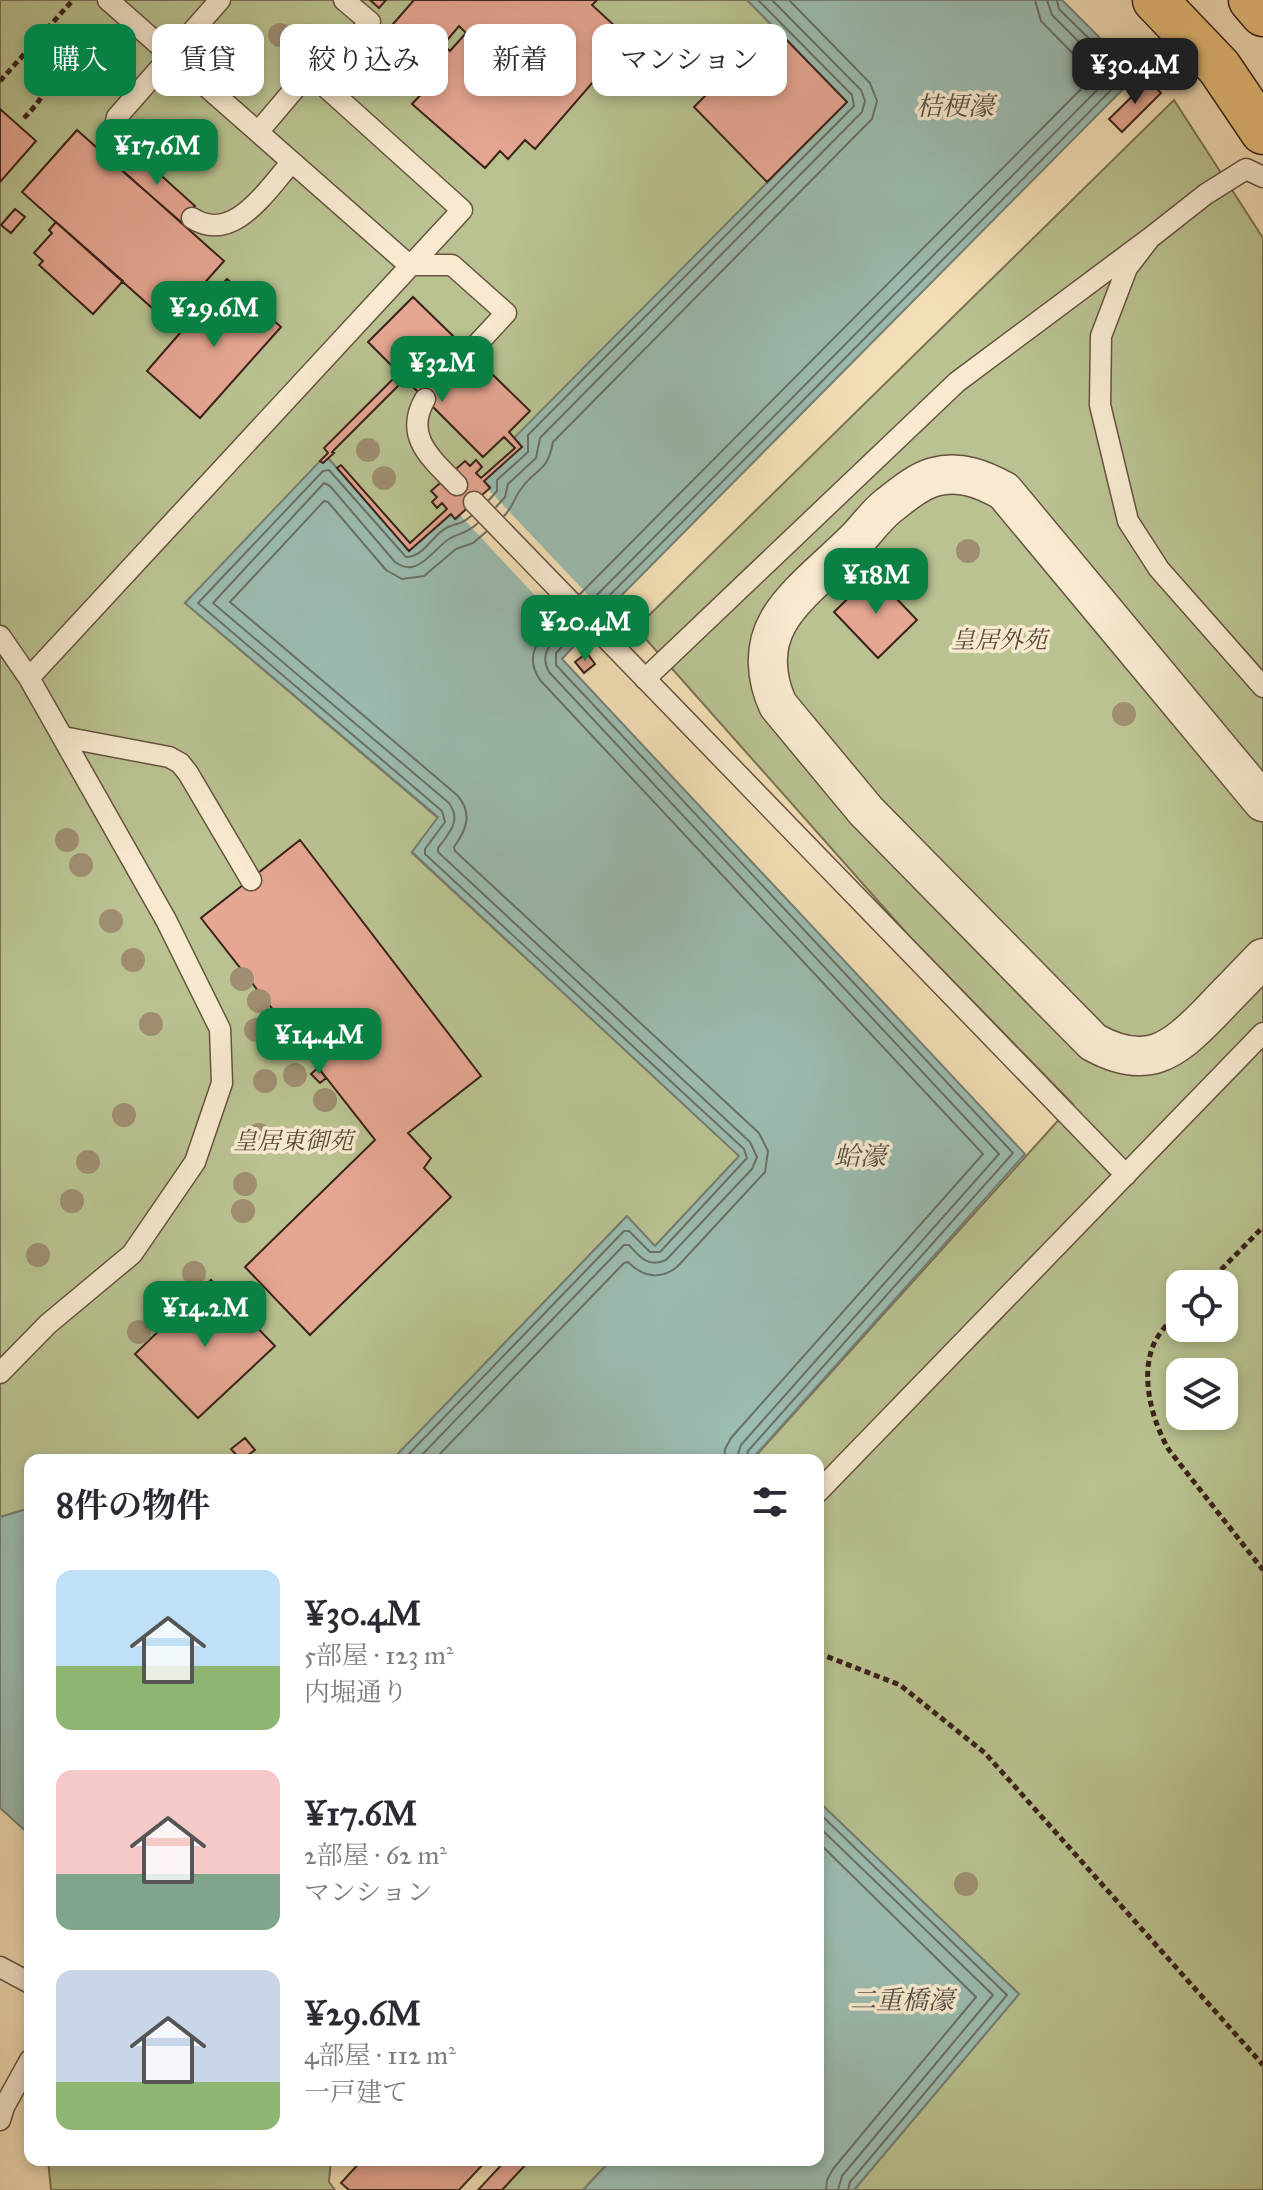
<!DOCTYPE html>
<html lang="ja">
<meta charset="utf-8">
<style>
:root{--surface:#fff;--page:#f2f2f3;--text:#2b2b33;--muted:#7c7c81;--accent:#0b8043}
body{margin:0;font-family:"IM FELL Great Primer","Noto Serif JP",serif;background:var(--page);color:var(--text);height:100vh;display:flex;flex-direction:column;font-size:30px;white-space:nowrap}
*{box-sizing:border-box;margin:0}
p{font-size:26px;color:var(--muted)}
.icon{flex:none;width:44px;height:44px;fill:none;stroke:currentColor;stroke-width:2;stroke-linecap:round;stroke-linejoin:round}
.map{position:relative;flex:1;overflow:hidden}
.drawer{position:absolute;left:24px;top:1454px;width:800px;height:712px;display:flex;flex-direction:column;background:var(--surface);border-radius:16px;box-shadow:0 4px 12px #0003}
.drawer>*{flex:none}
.hud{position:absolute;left:24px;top:24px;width:800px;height:72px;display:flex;gap:16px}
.fabs{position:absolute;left:1166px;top:1270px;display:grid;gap:16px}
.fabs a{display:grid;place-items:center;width:72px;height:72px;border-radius:16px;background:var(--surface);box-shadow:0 4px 12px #0003;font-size:40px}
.price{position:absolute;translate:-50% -68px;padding:0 18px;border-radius:16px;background:var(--accent);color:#fff;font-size:26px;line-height:52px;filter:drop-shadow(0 2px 4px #0008)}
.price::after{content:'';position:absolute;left:50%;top:48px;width:24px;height:18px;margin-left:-12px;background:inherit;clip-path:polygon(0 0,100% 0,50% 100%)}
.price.active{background:#222;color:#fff}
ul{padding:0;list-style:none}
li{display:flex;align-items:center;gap:24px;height:200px;padding:0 32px}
li span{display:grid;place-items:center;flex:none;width:224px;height:160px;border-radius:16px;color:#555}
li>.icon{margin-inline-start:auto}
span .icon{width:96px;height:96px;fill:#fffc;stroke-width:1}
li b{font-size:34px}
h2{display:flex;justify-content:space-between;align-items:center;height:96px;padding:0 32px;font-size:34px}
.pill{padding:0 28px;border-radius:16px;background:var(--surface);box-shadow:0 4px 12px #0003;font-size:28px;line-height:72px}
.pill.active{background:var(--accent);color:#fff}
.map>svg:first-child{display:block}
.green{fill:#b9c290;stroke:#7a7256;stroke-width:2;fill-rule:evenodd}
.water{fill:#9bbcb0;stroke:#757f74;stroke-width:2}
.pier{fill:#f3dfb6}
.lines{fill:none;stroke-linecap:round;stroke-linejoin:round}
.shore{stroke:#6b7066;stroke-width:2}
.building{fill:#e5a692;stroke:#3b231b;stroke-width:2;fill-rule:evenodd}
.lane-casing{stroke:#695242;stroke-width:23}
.street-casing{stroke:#695242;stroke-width:41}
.primary-casing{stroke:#3b231b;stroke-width:47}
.path{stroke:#3b231b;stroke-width:5;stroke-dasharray:6 4;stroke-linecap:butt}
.lane{stroke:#f7ead0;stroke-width:20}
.street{stroke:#f7ead0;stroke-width:38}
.primary{stroke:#eac07b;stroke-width:44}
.tree{fill:#9f8e71}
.labels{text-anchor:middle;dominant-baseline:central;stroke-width:7;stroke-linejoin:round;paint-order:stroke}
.park-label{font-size:24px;font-style:italic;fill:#5a4b38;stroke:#f7ead0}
.water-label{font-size:26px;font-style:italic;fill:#585148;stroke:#f7ead0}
</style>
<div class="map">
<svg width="1263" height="2190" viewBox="0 0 1263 2190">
<rect width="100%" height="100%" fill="#f3dfb6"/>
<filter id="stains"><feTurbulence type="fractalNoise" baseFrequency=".0025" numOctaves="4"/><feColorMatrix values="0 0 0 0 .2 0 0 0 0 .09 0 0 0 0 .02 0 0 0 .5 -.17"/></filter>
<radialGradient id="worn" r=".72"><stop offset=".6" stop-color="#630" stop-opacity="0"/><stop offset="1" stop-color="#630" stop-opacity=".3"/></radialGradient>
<path class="green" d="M 0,0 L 747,0 L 847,102 L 515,438 L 522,447 L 485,481 L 490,488 L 455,519 L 409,551 L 328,458 L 185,603 L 438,818 L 412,853 L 740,1156 L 655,1246 L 626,1217 L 392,1460 L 30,1460 L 30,1508 L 0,1517 Z
M 1174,100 L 1263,238 L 1263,2190 L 854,2190 L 1019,1994 L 818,1801 L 818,1460 L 752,1460 L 1073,1104 L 910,937 L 636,628 ZM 1180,1284 L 1224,1284 L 1224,1328 L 1180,1328 ZM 1180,1372 L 1224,1372 L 1224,1416 L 1180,1416 Z
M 48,2160 L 331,2160 L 329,2182 L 335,2190 L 51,2190 Z
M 517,2160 L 611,2160 L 583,2190 L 485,2190 Z"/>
<path class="water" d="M 747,0 L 1062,0 L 1137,75 L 604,613 L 562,659 L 1025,1154 L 751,1460 L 392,1460 L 627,1216 L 655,1246 L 739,1156 L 412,852 L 438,817 L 185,603 L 320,461 L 323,463 L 328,458 L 409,550 L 451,514 L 456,519 L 488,489 L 490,487 L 484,481 L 522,447 L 514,438 L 847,102 Z
M 30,1508 L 30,1835 L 0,1808 L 0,1517 Z
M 818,1801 L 1019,1994 L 854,2190 L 583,2190 L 611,2160 L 818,2160 Z"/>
<path class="pier" d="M 488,489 L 607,615 L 581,645 L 460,515 Z"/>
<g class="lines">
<path class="shore" d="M 489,500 L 497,491 L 497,480 L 528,452 L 528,435 L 854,106 L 852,95 L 758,0
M 496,507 L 505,497 L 508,484 L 536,458 L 540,438 L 862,112 L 865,101 L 861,90 L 772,0
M 504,516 C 513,507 514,498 521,489 C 536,467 547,474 553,442 L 872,119 L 877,101 L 870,83 L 789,0
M 580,594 L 1092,78 L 1092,73 L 1041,21 L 1035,0
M 589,603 L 1109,78 L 1109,72 L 1052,15 L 1047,0
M 595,610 L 1123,78 L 1123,72 L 1059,9 L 1057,0
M 564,612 C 546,633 520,651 540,680 L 983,1154 L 731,1438 L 725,1449 L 724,1460
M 573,621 C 559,636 536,650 549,672 L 999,1154 L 741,1445 L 736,1460
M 580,628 L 556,653 L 556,665 L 1013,1153 L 748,1451 L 746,1460
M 403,1460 L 624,1231 L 629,1231 L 650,1252 L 660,1252 L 747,1158 L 744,1149 L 425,854 L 425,849 L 445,822 L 442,811 L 198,603 L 323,471 L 329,470 L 337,479 L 406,557 C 425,557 432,534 448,527 C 458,522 460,526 471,516
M 417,1460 L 624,1245 L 629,1245 C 640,1257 648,1268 666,1260 L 752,1169 L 757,1157 L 750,1142 L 438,852 L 438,848 C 449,833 462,821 449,803 L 213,603 L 324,483 L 330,486 L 395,562 C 418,579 432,550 449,539 C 460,532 465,535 478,523
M 434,1460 L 624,1263 L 628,1262 C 643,1277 660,1280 677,1267 L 765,1172 L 768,1151 L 759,1133 L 455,851 L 454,847 C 467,829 473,813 457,795 L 230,602 L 324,501 L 328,502 L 386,570 L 402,579 L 424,576 L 456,549 L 473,543 L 486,532
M 818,1812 L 1007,1995 L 850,2182 L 848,2190
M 818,1826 L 993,1995 L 842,2176 L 838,2190
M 818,1842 L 976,1997 L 833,2169 L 827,2180 L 826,2190"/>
</g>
<path class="building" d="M 370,0 L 386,0 L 379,8 Z
M 414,0 L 597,0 L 592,5 L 617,28 L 593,55 L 607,66 L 535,149 L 525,140 L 508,159 L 500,151 L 485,168 L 412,104 L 427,88 L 421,84 L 426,77 L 415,67 L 393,92 L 359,63 ZM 459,26 L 466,33 L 450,51 L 443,45 Z
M 774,27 L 847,102 L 767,182 L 694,107 Z
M 1149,80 L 1161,93 L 1122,132 L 1109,119 Z
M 0,109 L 36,141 L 0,182 Z
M 77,130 L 224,261 L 169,323 L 22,192 Z
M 135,152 L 195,206 L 181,222 L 120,169 Z
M 15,209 L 25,217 L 11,233 L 1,225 Z
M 56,222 L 123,281 L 93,314 L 39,265 L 43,261 L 34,253 L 52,233 L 49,230 Z
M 227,279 L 281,327 L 200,418 L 147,371 Z
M 413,297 L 530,411 L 509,432 L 522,447 L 484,481 L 490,488 L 455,519 L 451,514 L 409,551 L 337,468 L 341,465 L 410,543 L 447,509 L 442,503 L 437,508 L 432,502 L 437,497 L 431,491 L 465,461 L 470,466 L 476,460 L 482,467 L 476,473 L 481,478 L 515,448 L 504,437 L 483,457 L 405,379 L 332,452 L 334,453 L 323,463 L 320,461 L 328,453 L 324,448 L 399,373 L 368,342 Z
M 873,574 L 917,620 L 878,658 L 834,612 Z
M 587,653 L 595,664 L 584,673 L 575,662 Z
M 300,840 L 481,1076 L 408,1133 L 431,1158 L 424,1168 L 451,1197 L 310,1335 L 245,1267 L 375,1140 L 201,918 Z
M 318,1068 L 326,1078 L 320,1083 L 311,1074 Z
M 211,1280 L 275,1346 L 198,1418 L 135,1354 Z
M 245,1438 L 255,1450 L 241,1460 L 231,1449 Z
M 362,2160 L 487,2160 L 459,2190 L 349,2190 L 341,2183 Z
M 506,2160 L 530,2160 L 502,2190 L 478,2190 Z"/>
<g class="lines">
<g class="lane-casing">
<path id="lane" d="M 108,0 L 409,265 L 452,265 L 506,313 L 469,353
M 318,80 L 370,22 L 344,0
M 125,156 C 112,145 113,133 117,117 L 220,0
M 1263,177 L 1246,169 L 1206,194 L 1150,238 L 1127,268 L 1101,336 L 1100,405 L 1128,521 L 1159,569 L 1263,687
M 192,218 C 234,245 267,189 292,162
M 425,399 C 403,437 432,459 457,485
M 474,502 L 1126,1175
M 0,636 L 29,678 L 166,920 L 220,1029 L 222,1083 L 195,1162 L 132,1254 L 48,1324 L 0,1373
M 29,678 L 462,210 L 309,72 L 258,132
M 645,679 L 957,382 L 1150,238
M 63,737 L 169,757 L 180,763 L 188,773 L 251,880
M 818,1492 L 1263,1033
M 0,1967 L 30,1983
M 0,2120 L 4,2107 L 30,2060"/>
</g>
<g class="street-casing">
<path id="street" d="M 1263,802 L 1004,491 C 982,479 960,470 934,477 C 917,482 902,495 888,506 C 877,515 868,527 858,538 C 835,562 793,594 778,622 C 763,648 766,679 778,705 L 866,811 L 1093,1042 C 1147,1072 1173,1051 1211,1012 C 1228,994 1246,976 1263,958"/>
</g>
<g class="primary-casing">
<path id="primary" d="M 1155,0 L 1219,67 L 1263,132
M 1251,0 L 1263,14"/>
</g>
<path class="path" d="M 0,81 L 73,0
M 24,118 C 36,106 61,77 48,59 C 44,54 37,49 32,45
M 1207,1284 L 1263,1227
M 1180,1311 C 1170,1321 1158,1333 1153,1346 C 1140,1379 1153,1423 1169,1450 L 1263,1570
M 818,1653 L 900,1685 L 985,1753 L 1263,2065"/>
<use href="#lane" class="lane"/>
<use href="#street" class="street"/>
<use href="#primary" class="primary"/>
</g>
<g class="tree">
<circle cx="280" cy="35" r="12"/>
<circle cx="247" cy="49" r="12"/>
<circle cx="368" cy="450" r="12"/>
<circle cx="384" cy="478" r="12"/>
<circle cx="968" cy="551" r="12"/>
<circle cx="1124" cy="714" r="12"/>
<circle cx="67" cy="840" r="12"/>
<circle cx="81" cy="865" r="12"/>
<circle cx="111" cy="921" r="12"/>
<circle cx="133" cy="960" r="12"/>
<circle cx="242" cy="979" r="12"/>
<circle cx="259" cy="1001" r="12"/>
<circle cx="151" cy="1024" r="12"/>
<circle cx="256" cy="1030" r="12"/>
<circle cx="278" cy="1040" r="12"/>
<circle cx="295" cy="1075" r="12"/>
<circle cx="265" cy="1081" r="12"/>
<circle cx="325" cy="1100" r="12"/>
<circle cx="124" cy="1115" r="12"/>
<circle cx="259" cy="1135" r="12"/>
<circle cx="88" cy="1162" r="12"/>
<circle cx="245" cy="1184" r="12"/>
<circle cx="72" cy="1201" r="12"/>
<circle cx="243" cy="1211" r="12"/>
<circle cx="38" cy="1255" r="12"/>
<circle cx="194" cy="1273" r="12"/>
<circle cx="162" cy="1298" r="12"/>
<circle cx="139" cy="1332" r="12"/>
<circle cx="966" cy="1884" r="12"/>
</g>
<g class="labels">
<g class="park-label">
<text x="999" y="640">皇居外苑</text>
<text x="293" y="1141">皇居東御苑</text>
</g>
<g class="water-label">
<text x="955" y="106">桔梗濠</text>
<text x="860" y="1156">蛤濠</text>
<text x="902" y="2000">二重橋濠</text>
</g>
</g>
<rect width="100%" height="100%" filter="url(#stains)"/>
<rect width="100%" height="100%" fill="url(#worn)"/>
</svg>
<div class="fabs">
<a><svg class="icon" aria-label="locate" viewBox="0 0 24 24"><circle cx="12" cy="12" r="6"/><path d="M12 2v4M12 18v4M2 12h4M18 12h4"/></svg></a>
<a><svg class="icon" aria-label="layers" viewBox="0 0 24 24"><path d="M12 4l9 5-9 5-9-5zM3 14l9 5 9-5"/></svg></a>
</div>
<b class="price active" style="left:1135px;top:106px">¥30.4M</b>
<b class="price" style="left:157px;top:187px">¥17.6M</b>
<b class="price" style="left:214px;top:349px">¥29.6M</b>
<b class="price" style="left:442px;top:404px">¥32M</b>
<b class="price" style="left:876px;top:616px">¥18M</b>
<b class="price" style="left:585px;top:663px">¥20.4M</b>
<b class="price" style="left:319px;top:1076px">¥14.4M</b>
<b class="price" style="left:205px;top:1349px">¥14.2M</b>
<div class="hud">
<a class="pill active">購入</a>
<a class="pill">賃貸</a>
<a class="pill">絞り込み</a>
<a class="pill">新着</a>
<a class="pill">マンション</a>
</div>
<section class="drawer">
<h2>8件の物件<svg class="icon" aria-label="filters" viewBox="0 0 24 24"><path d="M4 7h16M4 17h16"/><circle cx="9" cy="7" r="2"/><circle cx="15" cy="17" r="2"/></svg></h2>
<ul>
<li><span style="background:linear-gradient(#bfe0f5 60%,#8fb573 0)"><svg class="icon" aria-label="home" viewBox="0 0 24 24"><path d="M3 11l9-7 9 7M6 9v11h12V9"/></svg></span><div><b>¥30.4M</b><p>5部屋 · 123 m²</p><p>内堀通り</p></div></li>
<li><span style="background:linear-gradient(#f6c9c9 65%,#7fa58c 0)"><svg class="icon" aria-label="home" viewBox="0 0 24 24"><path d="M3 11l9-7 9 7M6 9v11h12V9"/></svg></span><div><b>¥17.6M</b><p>2部屋 · 62 m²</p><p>マンション</p></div></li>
<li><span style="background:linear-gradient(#c9d6e8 70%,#8fb573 0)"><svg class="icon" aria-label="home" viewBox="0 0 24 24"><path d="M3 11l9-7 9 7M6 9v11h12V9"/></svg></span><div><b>¥29.6M</b><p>4部屋 · 112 m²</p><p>一戸建て</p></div></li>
</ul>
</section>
</div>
